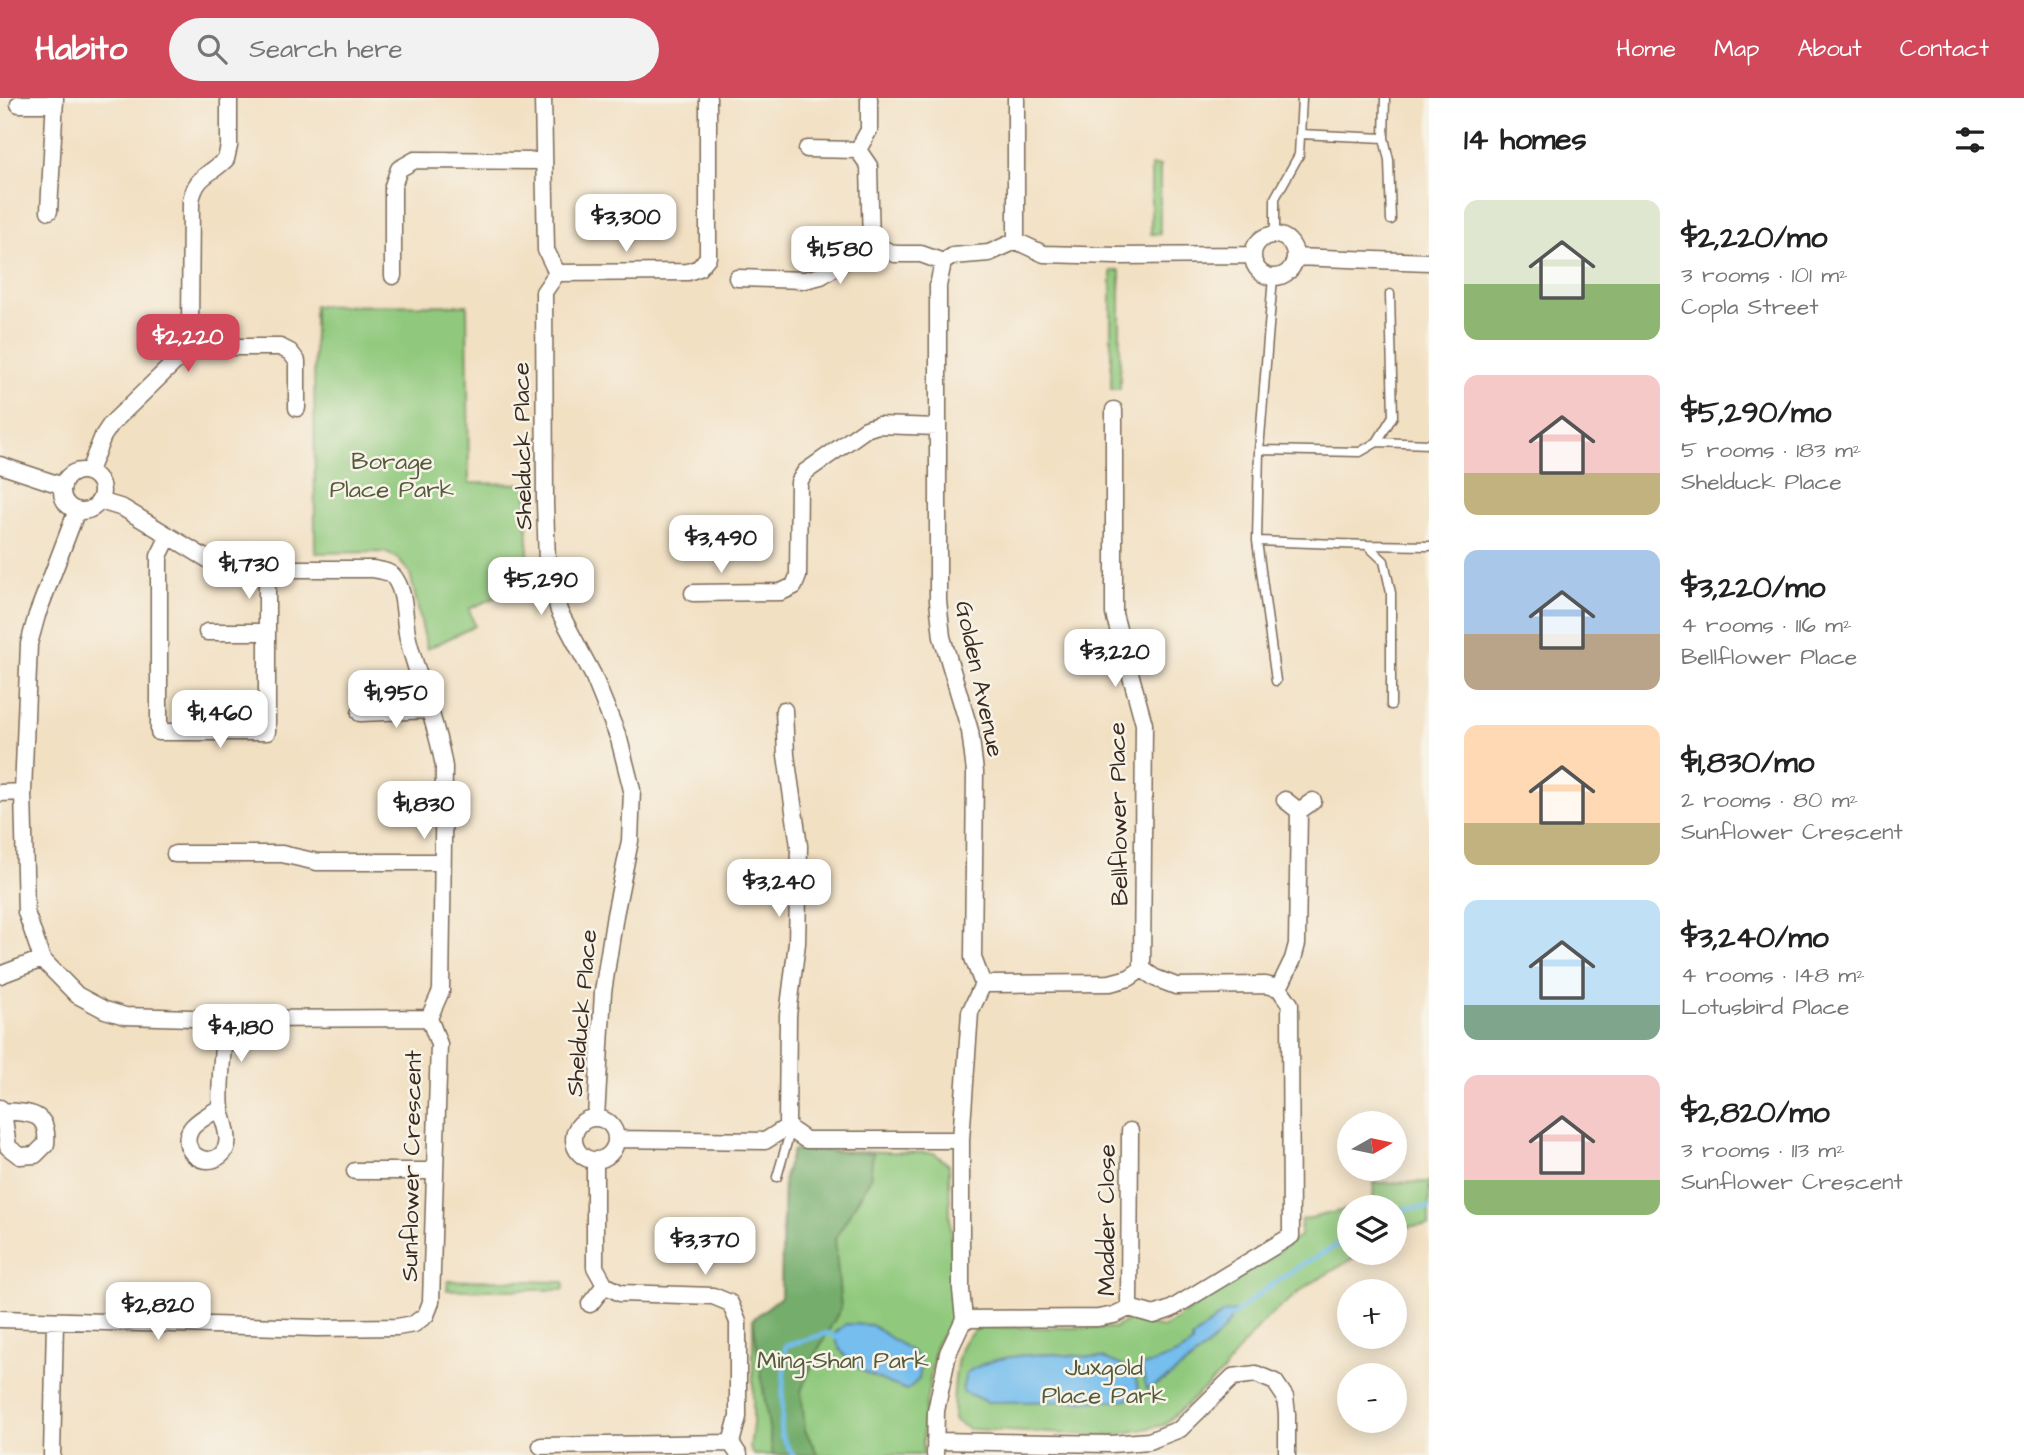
<!DOCTYPE html>
<meta charset="utf-8">
<style>
:root{--surface:#fff;--page:#f2f2f2;--text:#222;--muted:#767676;--accent:#d1495b}
body{margin:0;font-family:"Architects Daughter",sans-serif;background:var(--page);color:var(--text);height:100vh;display:flex;flex-direction:column;font-size:26px;white-space:nowrap}
*{box-sizing:border-box;margin:0}
p{font-size:23px;color:var(--muted)}
.icon{flex:none;width:38px;height:38px;fill:none;stroke:currentColor;stroke-width:2;stroke-linecap:round;stroke-linejoin:round}
.map{position:relative;flex:1;overflow:hidden}
.details{display:flex;flex-direction:column;background:var(--surface);width:595px}
.details>*{flex:none}
.needle{width:46px;rotate:81deg}
.tools{position:absolute;left:1337px;top:1013px;display:grid;gap:14px}
.tools a{display:grid;place-items:center;width:70px;height:70px;border-radius:50%;background:var(--surface);box-shadow:0 4px 18px #0003;font-size:35px}
.price{position:absolute;translate:-50% -60px;padding:0 16px;border-radius:14px;background:#fff;color:#222;font-size:23px;line-height:46px;filter:drop-shadow(0 2px 4px #0008)}
.price::after{content:'';position:absolute;left:50%;top:42px;width:21px;height:16px;margin-left:-10px;background:inherit;clip-path:polygon(0 0,100% 0,50% 100%)}
.price.on{background:var(--accent);color:#fff}
ul{padding:0;list-style:none}
li{display:flex;align-items:center;gap:21px;height:175px;padding:0 35px}
li span{display:grid;place-items:center;flex:none;width:196px;height:140px;border-radius:14px;color:#555}
li>.icon{margin-inline-start:auto}
span .icon{width:84px;height:84px;fill:#fffc;stroke-width:1}
li b{font-size:30px}
h2{display:flex;justify-content:space-between;align-items:center;height:84px;padding:0 35px;font-size:30px}
header{display:flex;align-items:center;gap:42px;box-sizing:border-box;height:98px;padding:0 35px;background:var(--accent);color:#fff}
header strong{font-size:33px}
nav{display:flex;gap:38px;margin-inline-start:auto;font-size:24px}
.search{width:490px;height:63px;background:var(--page);display:flex;align-items:center;gap:18px;box-sizing:border-box;padding:0 24px;border-radius:38px;color:var(--muted);font-size:26px}
main{display:flex;flex:1;min-height:0}
.map>svg:first-child{display:block}
.green{fill:#90c97d;stroke:#667a4e;stroke-width:2}
.forest{fill:#74ad6c;stroke:#586c45;stroke-width:2}
.water{fill:#75beee;stroke:#587486;stroke-width:2}
.lines{fill:none;stroke-linecap:round;stroke-linejoin:round}
.stream{stroke:#75beee;stroke-width:4.5}
.service-casing{stroke:#7b6a58;stroke-width:11}
.minor-casing{stroke:#7b6a58;stroke-width:19}
.service{stroke:#fff;stroke-width:8}
.minor{stroke:#fff;stroke-width:16}
.labels{text-anchor:middle;dominant-baseline:central;stroke-width:5;stroke-linejoin:round;paint-order:stroke}
.street-label{font-size:24px;fill:#3b2a1e;stroke:#f7f3e8}
.park-label{font-size:24px;fill:#545a3a;stroke:#f7f3e8}
</style>
<header>
<strong>Habito</strong>
<div class="search"><svg class="icon" aria-label="search" viewBox="0 0 24 24"><circle cx="10" cy="10" r="6"/><path d="M15 15l6 6"/></svg>Search here</div>
<nav><a>Home</a><a>Map</a><a>About</a><a>Contact</a></nav>
</header>
<main>
<div class="map">
<svg width="1429" height="1357" viewBox="0 0 1429 1357">
<rect width="100%" height="100%" fill="#f7f3e8"/>
<filter id="ink" filterUnits="userSpaceOnUse"><feTurbulence type="fractalNoise" baseFrequency=".0143" numOctaves="2"/><feDisplacementMap in="SourceGraphic" scale="14" xChannelSelector="R" yChannelSelector="G"/><feConvolveMatrix kernelMatrix="1 2 1 2 8 2 1 2 1" color-interpolation-filters="sRGB"/></filter>
<filter id="wash" filterUnits="userSpaceOnUse"><feTurbulence type="fractalNoise" baseFrequency=".00686" numOctaves="4" result="noise"/><feDisplacementMap in="SourceGraphic" scale="28" xChannelSelector="R" yChannelSelector="G"/><feGaussianBlur stdDeviation="1.57" result="paint"/><feColorMatrix in="noise" values="0 0 0 0 0 0 0 0 0 0 0 0 0 0 0 0 0 1.4 0 .05"/><feComposite in="paint" operator="in"/></filter>
<g filter="url(#wash)">
<rect width="100%" height="100%" fill="#f2e0c3"/>
<path class="green" d="M 1151,68 L 1160,68 L 1160,136 L 1151,136 Z
M 1111,173 L 1120,173 L 1120,291 L 1111,291 Z
M 467,207 L 469,385 L 527,386 L 528,453 L 531,483 L 469,511 L 475,528 L 427,551 L 410,475 L 396,459 L 384,454 L 315,455 L 314,208 Z
M 793,1052 L 934,1055 L 949,1067 L 952,1205 L 957,1218 L 936,1245 L 923,1324 L 923,1357 L 754,1357 L 750,1350 L 753,1326 L 753,1221 L 781,1199 L 784,1080 Z
M 1429,1084 L 1429,1128 L 1411,1128 L 1395,1137 L 1395,1110 L 1355,1109 L 1373,1105 L 1374,1085 Z
M 1349,1111 L 1349,1155 L 1363,1155 L 1308,1187 L 1266,1221 L 1237,1254 L 1223,1274 L 1164,1327 L 1110,1338 L 968,1331 L 954,1322 C 952,1305 955,1258 964,1244 C 968,1237 973,1233 980,1229 L 1114,1230 L 1128,1222 L 1163,1230 L 1300,1138 L 1301,1122 Z
M 490,1182 L 564,1184 L 564,1192 L 447,1192 L 448,1183 Z"/>
<path class="forest" d="M 793,1052 L 873,1055 L 870,1081 L 835,1141 L 841,1210 L 819,1250 L 801,1293 L 805,1332 L 818,1357 L 773,1357 L 753,1221 L 781,1199 L 784,1080 Z"/>
<path class="water" d="M 1234,1213 C 1228,1238 1170,1281 1147,1291 L 1141,1269 C 1158,1262 1178,1259 1192,1246 L 1192,1241 L 1223,1215 Z
M 846,1226 L 871,1227 L 914,1255 L 921,1266 L 919,1281 L 907,1292 C 879,1282 838,1268 835,1235 Z
M 1052,1256 L 1103,1260 L 1133,1272 L 1140,1295 L 1127,1301 L 1115,1303 L 987,1304 L 962,1293 L 966,1275 C 992,1258 1022,1257 1052,1256 Z"/>
<g class="lines">
<path class="stream" d="M 1395,1117 L 1408,1110 L 1429,1110
M 1231,1219 C 1267,1187 1306,1163 1349,1141
M 793,1357 L 781,1337 L 785,1248 L 828,1235 L 838,1240"/>
</g>
</g>
<g filter="url(#ink)">
<g class="lines">
<g class="service-casing">
<path id="service" d="M 1385,0 L 1384,40 L 1389,62 L 1391,122
M 1300,36 L 1384,40
M 1275,137 L 1275,100 L 1299,57 L 1302,0
M 1273,179 L 1259,352 L 1257,443 L 1276,583
M 1377,344 L 1429,346
M 1259,352 L 1360,354 L 1377,344 L 1393,318 L 1390,196
M 1257,443 L 1367,447 L 1384,463 L 1391,495 L 1391,607
M 1367,447 L 1429,448
M 777,1079 L 788,1041 L 787,1032"/>
</g>
<g class="minor-casing">
<path id="minor" d="M 543,0 L 546,152 L 557,175 L 544,194 L 545,405 L 547,464 L 559,513 L 593,577 L 619,641 L 632,692 L 630,743 L 615,817 L 603,894 L 596,1020
M 869,0 L 869,32 L 858,52 L 869,68 L 871,146
M 1016,0 L 1016,143
M 19,6 L 55,6
M 807,51 L 858,52
M 49,113 L 55,0
M1253 158a21 21 0 1 1 42 0a21 21 0 1 1-42 0Z
M 1295,159 L 1429,164
M 557,175 L 688,174 L 699,170 L 708,159 L 708,0
M 393,178 L 393,88 L 399,71 L 415,62 L 543,63
M 737,180 L 805,182 L 821,178 L 871,146 L 895,156 L 921,156 L 943,164
M 195,252 L 190,232 L 191,103 C 196,77 209,78 226,61 L 229,48 L 229,0
M 1114,312 L 1114,516 L 1144,626 L 1142,871
M 0,367 L 63,388
M62 393a20 20 0 1 1 40 0a20 20 0 1 1-40 0Z
M 89,373 L 103,338 L 111,326 L 180,259 L 195,252 L 219,249 L 280,249 L 290,254 L 297,263 L 297,310
M 77,412 L 37,517 L 29,546 L 23,694 L 26,814 L 42,861 L 77,897 L 105,912 L 125,918 L 225,921 L 429,920
M 169,438 L 159,458 L 159,634 L 267,634 L 267,534 L 207,534
M 267,471 L 267,534
M 693,495 L 781,494 L 794,488 L 798,478 L 799,384 L 805,374 L 866,331 L 878,327 L 938,329
M 784,612 L 786,657 L 799,748 L 797,845 L 788,917 L 787,1029
M 360,615 L 430,612
M 0,695 L 23,694
M 1285,702 L 1299,713 L 1313,703
M 175,756 L 282,756 L 317,764 L 442,764
M 0,877 L 42,861
M 1279,890 L 1293,861 L 1297,846 L 1299,713
M 221,1009 C 212,1015 196,1023 191,1031 C 178,1051 204,1072 221,1057 C 234,1046 224,1026 221,1012 C 218,987 224,947 225,921
M 0,1010 L 3,1013 L 8,1049 L 20,1058 L 35,1057 L 46,1046 C 49,1013 29,1015 3,1013
M574 1041a21 21 0 1 1 42 0a21 21 0 1 1-42 0Z
M 616,1041 L 765,1043 L 787,1029 L 806,1042 L 961,1042
M 595,1062 L 595,1169 L 605,1187 L 620,1195 L 713,1198 L 730,1205 L 738,1224 L 738,1319 L 731,1345 L 739,1357
M 355,1073 L 435,1073
M 590,1206 L 605,1187
M 1129,1210 L 1130,1033
M 0,1221 L 317,1230 L 397,1229 L 414,1226 L 426,1217 L 431,1204 L 439,946 L 429,920 L 441,893 L 444,669 C 437,626 420,586 409,545 C 403,524 407,500 396,482 C 391,473 382,473 373,471 L 229,471 L 217,467 L 123,410 L 100,403
M 964,1221 L 1098,1220 L 1114,1217 L 1129,1210 L 1154,1217 L 1171,1211 L 1291,1138 L 1290,906 L 1279,890 L 1265,887 L 1176,888 L 1155,880 L 1142,871 L 1129,880 L 1110,885 L 983,886
M 935,1343 L 1111,1346 L 1149,1343 L 1180,1331 L 1233,1279 L 1256,1276 L 1275,1284 L 1285,1299 L 1287,1316 L 1287,1357
M 541,1348 L 731,1345
M 52,1357 L 55,1224
M 935,1357 L 936,1313 L 948,1255 L 964,1221 L 961,1192 L 961,1042 L 970,914 L 983,886 L 973,860 L 975,674 L 970,633 L 942,539 L 938,503 L 938,188 L 943,164 L 953,158 L 989,155 L 1016,143 L 1044,156 L 1116,158 L 1253,157"/>
</g>
<use href="#service" class="service"/>
<use href="#minor" class="minor"/>
</g>
</g>
<g class="labels">
<g class="street-label">
<text transform="translate(523 348) rotate(-91)">Shelduck Place</text>
<text transform="translate(979 581) rotate(78)">Golden Avenue</text>
<text transform="translate(1119 716) rotate(-91)">Bellflower Place</text>
<text transform="translate(582 915) rotate(-85)">Shelduck Place</text>
<text transform="translate(412 1068) rotate(-89)">Sunflower Crescent</text>
<text transform="translate(1107 1122) rotate(-90)">Madder Close</text>
</g>
<g class="park-label">
<text x="392" y="364">Borage<tspan x="392" dy="28">Place Park</tspan></text>
<text x="843" y="1263">Ming-Shan Park</text>
<text x="1104" y="1270">Juxgold<tspan x="1104" dy="28">Place Park</tspan></text>
</g>
</g>
</svg>
<div class="tools">
<a><svg class="needle" viewBox="-14 -14 28 28"><path d="M0-13l5 13h-10z" fill="#e53935"/><path d="M0 13l5-13h-10z" fill="#767676"/></svg></a>
<a><svg class="icon" aria-label="layers" viewBox="0 0 24 24"><path d="M12 4l9 5-9 5-9-5zM3 14l9 5 9-5"/></svg></a>
<a>+</a>
<a>−</a>
</div>
<b class="price" style="left:626px;top:156px">$3,300</b>
<b class="price" style="left:840px;top:188px">$1,580</b>
<b class="price on" style="left:188px;top:276px">$2,220</b>
<b class="price" style="left:721px;top:477px">$3,490</b>
<b class="price" style="left:249px;top:503px">$1,730</b>
<b class="price" style="left:541px;top:519px">$5,290</b>
<b class="price" style="left:1115px;top:591px">$3,220</b>
<b class="price" style="left:396px;top:632px">$1,950</b>
<b class="price" style="left:220px;top:652px">$1,460</b>
<b class="price" style="left:424px;top:743px">$1,830</b>
<b class="price" style="left:779px;top:821px">$3,240</b>
<b class="price" style="left:241px;top:966px">$4,180</b>
<b class="price" style="left:705px;top:1179px">$3,370</b>
<b class="price" style="left:158px;top:1244px">$2,820</b>
</div>
<section class="details">
<h2>14 homes<svg class="icon" aria-label="filters" viewBox="0 0 24 24"><path d="M4 7h16M4 17h16"/><circle cx="9" cy="7" r="2"/><circle cx="15" cy="17" r="2"/></svg></h2>
<ul>
<li><span style="background:linear-gradient(#dfe7d0 60%,#8fb573 0)"><svg class="icon" aria-label="home" viewBox="0 0 24 24"><path d="M3 11l9-7 9 7M6 9v11h12V9"/></svg></span><div><b>$2,220/mo</b><p>3 rooms · 101 m²</p><p>Copla Street</p></div></li>
<li><span style="background:linear-gradient(#f6c9c9 70%,#c2b280 0)"><svg class="icon" aria-label="home" viewBox="0 0 24 24"><path d="M3 11l9-7 9 7M6 9v11h12V9"/></svg></span><div><b>$5,290/mo</b><p>5 rooms · 183 m²</p><p>Shelduck Place</p></div></li>
<li><span style="background:linear-gradient(#a9c7e8 60%,#b9a48a 0)"><svg class="icon" aria-label="home" viewBox="0 0 24 24"><path d="M3 11l9-7 9 7M6 9v11h12V9"/></svg></span><div><b>$3,220/mo</b><p>4 rooms · 116 m²</p><p>Bellflower Place</p></div></li>
<li><span style="background:linear-gradient(#ffd9b3 70%,#c2b280 0)"><svg class="icon" aria-label="home" viewBox="0 0 24 24"><path d="M3 11l9-7 9 7M6 9v11h12V9"/></svg></span><div><b>$1,830/mo</b><p>2 rooms · 80 m²</p><p>Sunflower Crescent</p></div></li>
<li><span style="background:linear-gradient(#bfe0f5 75%,#7fa58c 0)"><svg class="icon" aria-label="home" viewBox="0 0 24 24"><path d="M3 11l9-7 9 7M6 9v11h12V9"/></svg></span><div><b>$3,240/mo</b><p>4 rooms · 148 m²</p><p>Lotusbird Place</p></div></li>
<li><span style="background:linear-gradient(#f6c9c9 75%,#8fb573 0)"><svg class="icon" aria-label="home" viewBox="0 0 24 24"><path d="M3 11l9-7 9 7M6 9v11h12V9"/></svg></span><div><b>$2,820/mo</b><p>3 rooms · 113 m²</p><p>Sunflower Crescent</p></div></li>
</ul>
</section>
</main>
